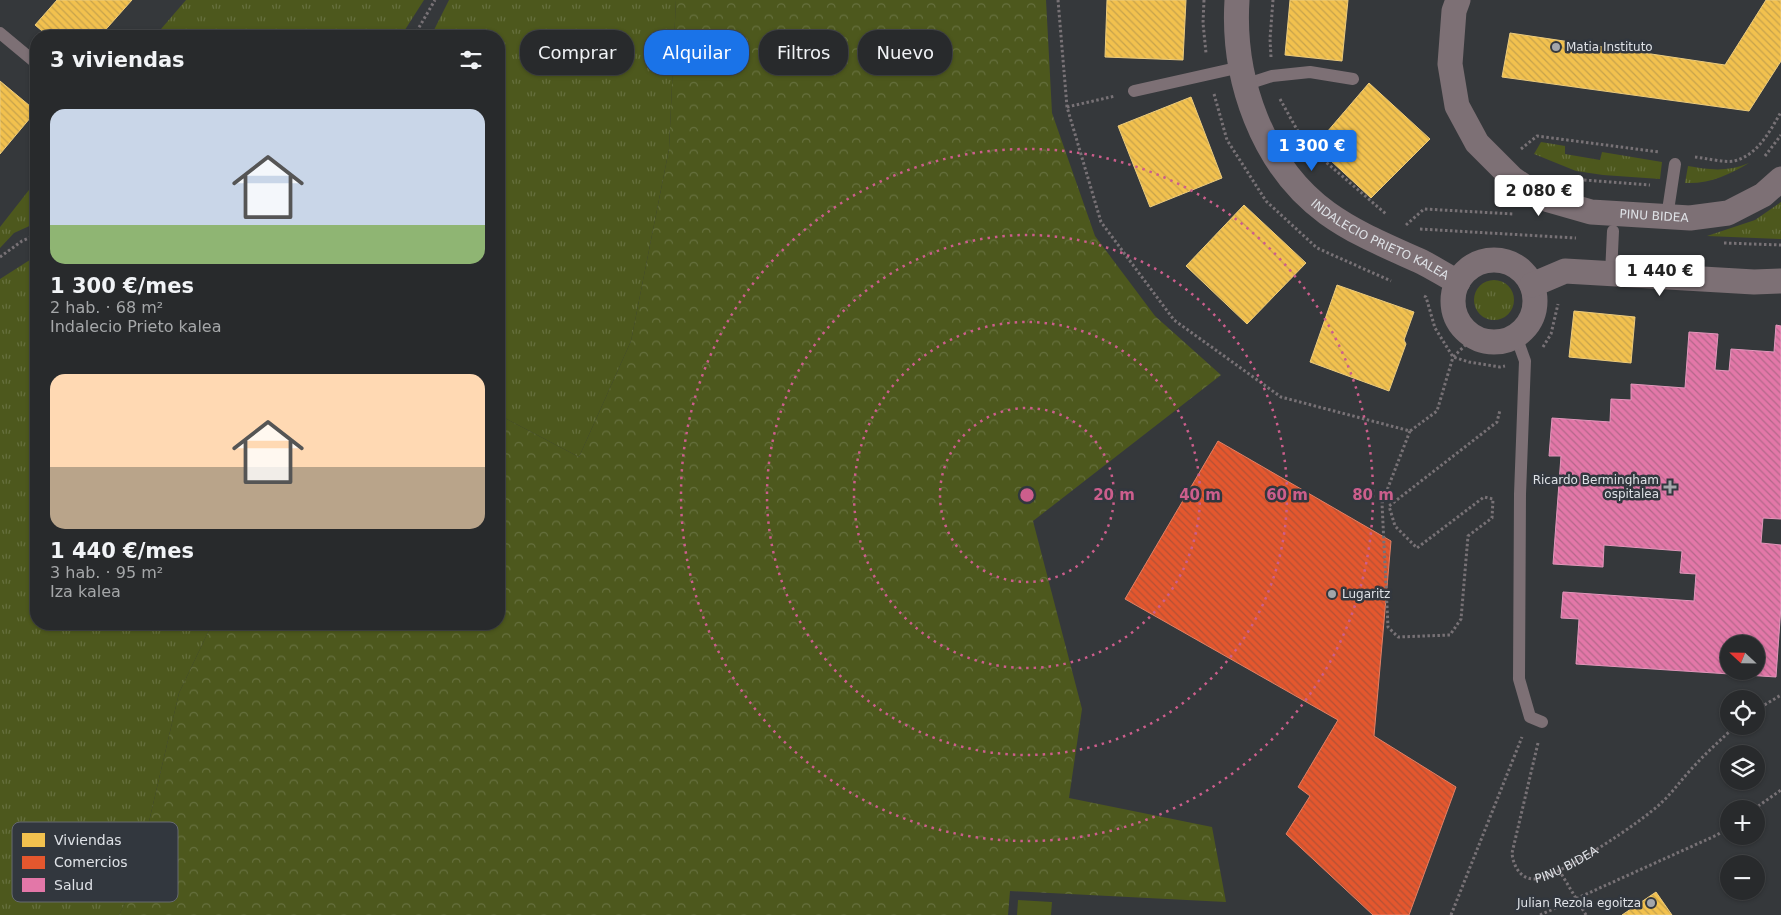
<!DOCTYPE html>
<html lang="es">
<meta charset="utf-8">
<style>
:root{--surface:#282a2c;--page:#303234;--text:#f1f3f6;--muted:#a5a7a9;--line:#444648;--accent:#1a73e8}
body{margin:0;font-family:"DejaVu Sans",sans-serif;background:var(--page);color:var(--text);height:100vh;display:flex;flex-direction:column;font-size:19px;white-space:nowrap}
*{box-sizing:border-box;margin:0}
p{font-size:16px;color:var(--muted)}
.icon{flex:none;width:28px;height:28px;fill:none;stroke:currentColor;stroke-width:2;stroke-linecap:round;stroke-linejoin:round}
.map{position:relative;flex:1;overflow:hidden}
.side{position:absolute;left:30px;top:30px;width:475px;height:600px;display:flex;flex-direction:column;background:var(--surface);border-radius:20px;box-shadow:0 1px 4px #0004,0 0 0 1px var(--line)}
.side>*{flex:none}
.hud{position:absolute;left:520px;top:30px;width:475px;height:45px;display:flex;gap:10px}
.needle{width:32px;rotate:292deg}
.buttons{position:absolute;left:1720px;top:635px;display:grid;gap:10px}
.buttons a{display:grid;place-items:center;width:45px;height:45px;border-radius:50%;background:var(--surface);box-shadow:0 1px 4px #0004,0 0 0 1px var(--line);font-size:25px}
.price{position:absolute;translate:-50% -42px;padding:0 11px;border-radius:5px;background:#fff;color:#222;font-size:16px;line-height:32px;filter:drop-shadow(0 1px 2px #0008)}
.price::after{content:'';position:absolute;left:50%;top:30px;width:15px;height:11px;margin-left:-8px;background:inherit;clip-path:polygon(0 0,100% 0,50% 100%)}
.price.on{background:var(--accent);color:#fff}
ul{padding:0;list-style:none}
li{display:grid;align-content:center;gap:10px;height:265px;padding:0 20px}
li span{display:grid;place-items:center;height:155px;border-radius:15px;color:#555}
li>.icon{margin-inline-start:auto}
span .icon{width:90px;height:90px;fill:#fffc;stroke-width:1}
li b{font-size:21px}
h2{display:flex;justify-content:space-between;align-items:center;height:60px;padding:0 20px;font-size:21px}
.tag{padding:0 18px;border-radius:20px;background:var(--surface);box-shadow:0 1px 4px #0004,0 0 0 1px var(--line);font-size:18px;line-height:45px}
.tag.on{background:var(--accent);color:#fff}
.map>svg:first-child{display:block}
.grass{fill:url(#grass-tufts)}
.forest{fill:url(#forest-crowns)}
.pitch{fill:#4d581d}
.homes{fill:url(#homes-back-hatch);stroke:#eccb7c}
.shops{fill:url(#shops-back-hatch);stroke:#e28065}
.health{fill:url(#health-back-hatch);stroke:#e297bb;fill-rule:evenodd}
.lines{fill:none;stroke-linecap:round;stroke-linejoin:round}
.path{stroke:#787276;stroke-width:3;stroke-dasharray:2.5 2.5;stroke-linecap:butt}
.lane{stroke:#7d7075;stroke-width:12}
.street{stroke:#7d7075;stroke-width:25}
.path-bridge{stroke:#787276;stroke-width:3;stroke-dasharray:2.5 2.5;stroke-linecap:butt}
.ring{fill:none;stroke:#cc5e8c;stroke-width:2.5;stroke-dasharray:2.5 5}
.poi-dot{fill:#a3a6aa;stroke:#32373e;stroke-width:2}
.labels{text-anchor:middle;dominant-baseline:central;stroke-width:5;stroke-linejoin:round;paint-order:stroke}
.poi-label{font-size:12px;fill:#dee1e6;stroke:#32373e;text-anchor:start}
.street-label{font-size:12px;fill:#dee1e6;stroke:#32373e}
.key{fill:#32373e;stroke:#666a70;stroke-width:1}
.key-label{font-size:14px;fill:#dee1e6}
.centre{fill:#cc5e8c;stroke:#32373e;stroke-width:2.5}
.ring-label{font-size:15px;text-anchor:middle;font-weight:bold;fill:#cc5e8c;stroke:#32373e;stroke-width:5;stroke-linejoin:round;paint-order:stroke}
</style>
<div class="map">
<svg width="1781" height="915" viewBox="0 0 1781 915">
<defs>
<pattern id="grass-tufts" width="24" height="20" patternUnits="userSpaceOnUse" patternTransform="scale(1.25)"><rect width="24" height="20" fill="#4d581d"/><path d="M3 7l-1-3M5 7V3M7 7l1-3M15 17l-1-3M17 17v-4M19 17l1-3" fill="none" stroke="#66703e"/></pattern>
<pattern id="forest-crowns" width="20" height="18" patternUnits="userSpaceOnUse" patternTransform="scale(1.25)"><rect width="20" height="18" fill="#4d581d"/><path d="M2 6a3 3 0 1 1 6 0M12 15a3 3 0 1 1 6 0" fill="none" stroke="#66703e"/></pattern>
<pattern id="homes-back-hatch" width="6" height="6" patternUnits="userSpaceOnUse" patternTransform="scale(1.25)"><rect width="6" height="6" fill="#f2c14e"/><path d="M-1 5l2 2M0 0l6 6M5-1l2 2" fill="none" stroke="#c6a24c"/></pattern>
<pattern id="shops-back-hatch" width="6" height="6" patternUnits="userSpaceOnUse" patternTransform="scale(1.25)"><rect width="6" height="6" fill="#e4572e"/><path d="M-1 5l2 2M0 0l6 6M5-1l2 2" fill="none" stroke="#b45135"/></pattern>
<pattern id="health-back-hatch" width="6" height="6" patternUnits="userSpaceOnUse" patternTransform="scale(1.25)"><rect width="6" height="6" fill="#e377a8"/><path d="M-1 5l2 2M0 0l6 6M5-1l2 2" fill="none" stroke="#b3688a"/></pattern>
</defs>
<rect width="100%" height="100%" fill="#35383b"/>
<path class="grass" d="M 186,0 L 424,0 L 401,36 L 155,36 Z
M 449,0 L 676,0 L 669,149 L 631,341 L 579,457 L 499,415 L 499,36 L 431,36 Z
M 1541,142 L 1565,146 L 1565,154 L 1600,160 L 1602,152 L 1662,162 L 1660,179 L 1603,175 L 1576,171 L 1534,154 Z
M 1749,163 C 1728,175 1711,184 1685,183 L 1688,166 C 1710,170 1728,172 1749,163 Z
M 36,181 L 36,223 L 14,233 L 0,248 L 0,227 Z
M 1781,202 L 1781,239 L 1707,236 L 1755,220 Z
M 36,256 L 36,624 L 212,624 L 179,693 L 134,886 L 119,915 L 0,915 L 0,279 Z
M1474 300a20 20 0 1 1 40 0a20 20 0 1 1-40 0Z"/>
<path class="forest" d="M 676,0 L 1046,0 L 1052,113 L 1095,236 L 1155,316 L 1221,375 L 1033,521 L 1082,709 L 1069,798 L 1212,827 L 1226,902 L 1010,891 L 1008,915 L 119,915 L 134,886 L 179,693 L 212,624 L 499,624 L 499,415 L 579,457 L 631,341 L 669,149 Z"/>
<path class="pitch" d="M 1018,900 L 1052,902 L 1051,915 L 1017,915 Z"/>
<path class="homes" d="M 57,0 L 132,0 L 100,36 L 48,36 L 35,25 Z
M 1107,0 L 1186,0 L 1183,60 L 1105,57 Z
M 1290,0 L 1348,0 L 1342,61 L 1285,55 Z
M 1766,0 L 1781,0 L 1781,61 L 1749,111 L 1502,77 L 1510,33 L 1725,65 Z
M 0,81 L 36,111 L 0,154 Z
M 1369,83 L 1430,139 L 1371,198 L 1315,146 Z
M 1191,97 L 1222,178 L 1150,207 L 1118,126 Z
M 1244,205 L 1306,263 L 1247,324 L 1186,266 Z
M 1337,285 L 1414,312 L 1404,340 L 1406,344 L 1389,391 L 1310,362 Z
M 1574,311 L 1635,317 L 1631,363 L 1569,357 Z
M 1656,892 L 1672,915 L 1622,915 Z"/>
<path class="shops" d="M 1218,441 L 1391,541 L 1374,736 L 1456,787 L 1409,915 L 1373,915 L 1286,834 L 1310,796 L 1298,787 L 1338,720 L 1125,599 Z"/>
<path class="health" d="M 1776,325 L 1781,326 L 1781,519 L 1763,518 L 1761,543 L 1781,545 L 1781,606 L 1776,677 L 1576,664 L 1579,619 L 1561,618 L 1563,592 L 1694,601 L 1696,574 L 1680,573 L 1682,551 L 1604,545 L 1603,567 L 1553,564 L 1561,456 L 1549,456 L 1552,418 L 1610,422 L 1611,399 L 1631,400 L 1631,384 L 1685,388 L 1689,332 L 1718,334 L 1715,370 L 1729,371 L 1731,349 L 1774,352 ZM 1729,644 L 1756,644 L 1756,671 L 1729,671 Z"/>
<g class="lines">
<g class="path">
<path d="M 1058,0 L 1067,107 L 1101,222 L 1174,320 L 1281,397 L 1410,431 L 1437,411 L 1453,357 L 1474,337"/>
<path d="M 1204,0 L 1203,23 L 1206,53"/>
<path d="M 414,36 L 435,0"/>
<path d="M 1271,57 L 1270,39 L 1273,0"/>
<path d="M 1214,94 L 1227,140 L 1266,201 L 1317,248 L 1391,281"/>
<path d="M 1280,99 L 1305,144 L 1386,214"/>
<path d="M 1067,107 L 1115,96"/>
<path d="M 1521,149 L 1537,136 L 1659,152"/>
<path d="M 1765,156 L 1781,135"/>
<path d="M 1695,157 C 1705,158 1725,163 1734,161 C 1758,155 1770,131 1781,112"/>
<path d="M 1584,180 L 1650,185"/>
<path d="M 1406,225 L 1424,209 L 1514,214"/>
<path d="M 1420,229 L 1576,238"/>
<path d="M 1724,243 L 1781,245"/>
<path d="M 0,257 L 22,241 L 36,235"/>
<path d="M 1424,296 L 1426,297 L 1435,328 L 1453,357 L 1469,362 L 1500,367 L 1505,366"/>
<path d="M 1543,347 L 1551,334 L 1558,304"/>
<path d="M 1410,431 L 1382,503 L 1388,627 L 1398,637 L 1450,635 L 1461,619 L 1468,536 L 1492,518 L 1493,499 L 1484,497 L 1417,548 L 1395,526 L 1389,506 L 1497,422 L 1500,410"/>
<path d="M 1756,710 L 1781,695"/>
<path id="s1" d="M 1538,743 L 1512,853 C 1513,865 1520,879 1534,879 C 1558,878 1643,821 1661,803 C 1674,791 1684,776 1697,763 C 1709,750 1722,739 1735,726"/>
<path d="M 1754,809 L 1781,790"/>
<path d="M 1451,915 L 1522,737"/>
<path d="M 1540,915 L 1717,835 L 1729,827"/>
</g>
<path class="lane" d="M 0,33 L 36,63
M 1244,85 L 1272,76 L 1310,72 L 1353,79
M 1134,91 L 1241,67
M 1667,217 L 1675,164
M 1611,274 L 1613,231
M 1516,336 L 1525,361 L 1520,494 L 1519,679 L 1530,717 L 1542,722"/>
<g class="street">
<path id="s2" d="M 1237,0 C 1232,78 1262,166 1327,213 C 1356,234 1389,247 1422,262 C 1434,268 1446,276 1458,282"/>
<path id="s3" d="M 1458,0 L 1454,11 L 1450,64 L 1457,106 L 1477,143 L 1513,179 L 1531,191 L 1549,200 L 1591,212 L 1690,218 L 1728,213 L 1763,195 L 1781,179"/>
<circle cx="1494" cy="301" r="41"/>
<path d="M 1532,285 L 1565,271 L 1754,282 L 1781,281"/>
</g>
<path class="path-bridge" d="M 1559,870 L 1586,915"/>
</g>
<g class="ring">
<circle cx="1027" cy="495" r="87"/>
<circle cx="1027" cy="495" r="173"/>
<circle cx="1027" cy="495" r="260"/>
<circle cx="1027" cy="495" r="346"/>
</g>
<g class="poi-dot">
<circle cx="1556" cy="47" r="5"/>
<path d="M1667.5 479.5h5v5h5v5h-5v5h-5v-5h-5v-5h5z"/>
<circle cx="1332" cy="594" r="5"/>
<circle cx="1651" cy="903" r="5"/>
</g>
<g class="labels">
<g class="poi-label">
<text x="1566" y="47">Matia Instituto</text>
<text x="1659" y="480" text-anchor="end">Ricardo Bermingham<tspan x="1659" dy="14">ospitalea</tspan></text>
<text x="1342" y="594">Lugaritz</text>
<text x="1641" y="903" text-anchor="end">Julian Rezola egoitza</text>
</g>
<g class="street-label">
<text stroke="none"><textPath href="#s3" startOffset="349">PINU BIDEA</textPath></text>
<text stroke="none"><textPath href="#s2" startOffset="300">INDALECIO PRIETO KALEA</textPath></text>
<text stroke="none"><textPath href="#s1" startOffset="186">PINU BIDEA</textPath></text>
</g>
</g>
<rect x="12" y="822" width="166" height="80" rx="8" class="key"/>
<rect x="22" y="833" width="23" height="14" fill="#f2c14e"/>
<rect x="22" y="856" width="23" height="13" fill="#e4572e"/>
<rect x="22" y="878" width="23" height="14" fill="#e377a8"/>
<g class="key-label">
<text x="54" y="845">Viviendas</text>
<text x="54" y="867">Comercios</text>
<text x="54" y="890">Salud</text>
</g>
<circle cx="1027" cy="495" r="8" class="centre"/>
<g class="ring-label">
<text x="1114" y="500">20 m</text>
<text x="1200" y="500">40 m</text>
<text x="1287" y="500">60 m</text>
<text x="1373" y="500">80 m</text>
</g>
</svg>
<div class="buttons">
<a><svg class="needle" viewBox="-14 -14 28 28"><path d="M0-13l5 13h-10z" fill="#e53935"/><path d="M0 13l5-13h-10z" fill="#a5a7a9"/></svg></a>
<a><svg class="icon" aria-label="locate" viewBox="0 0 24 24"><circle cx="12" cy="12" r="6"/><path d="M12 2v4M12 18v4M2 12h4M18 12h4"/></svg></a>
<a><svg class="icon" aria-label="layers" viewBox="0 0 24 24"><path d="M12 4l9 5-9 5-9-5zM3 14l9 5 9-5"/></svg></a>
<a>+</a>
<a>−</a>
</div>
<b class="price on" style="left:1312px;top:172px">1 300 €</b>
<b class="price" style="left:1539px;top:217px">2 080 €</b>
<b class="price" style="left:1660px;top:297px">1 440 €</b>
<div class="hud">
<a class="tag">Comprar</a>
<a class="tag on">Alquilar</a>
<a class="tag">Filtros</a>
<a class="tag">Nuevo</a>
</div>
<section class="side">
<h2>3 viviendas<svg class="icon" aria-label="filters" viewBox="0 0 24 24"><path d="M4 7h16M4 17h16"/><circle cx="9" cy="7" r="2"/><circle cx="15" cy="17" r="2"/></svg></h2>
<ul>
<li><span style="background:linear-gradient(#c9d6e8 75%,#8fb573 0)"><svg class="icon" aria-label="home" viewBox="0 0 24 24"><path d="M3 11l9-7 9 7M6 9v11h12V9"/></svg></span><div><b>1 300 €/mes</b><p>2 hab. · 68 m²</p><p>Indalecio Prieto kalea</p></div></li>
<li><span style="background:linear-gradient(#ffd9b3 60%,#b9a48a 0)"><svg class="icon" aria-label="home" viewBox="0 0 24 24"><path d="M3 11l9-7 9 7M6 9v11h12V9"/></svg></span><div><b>1 440 €/mes</b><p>3 hab. · 95 m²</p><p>Iza kalea</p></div></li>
</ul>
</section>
</div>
